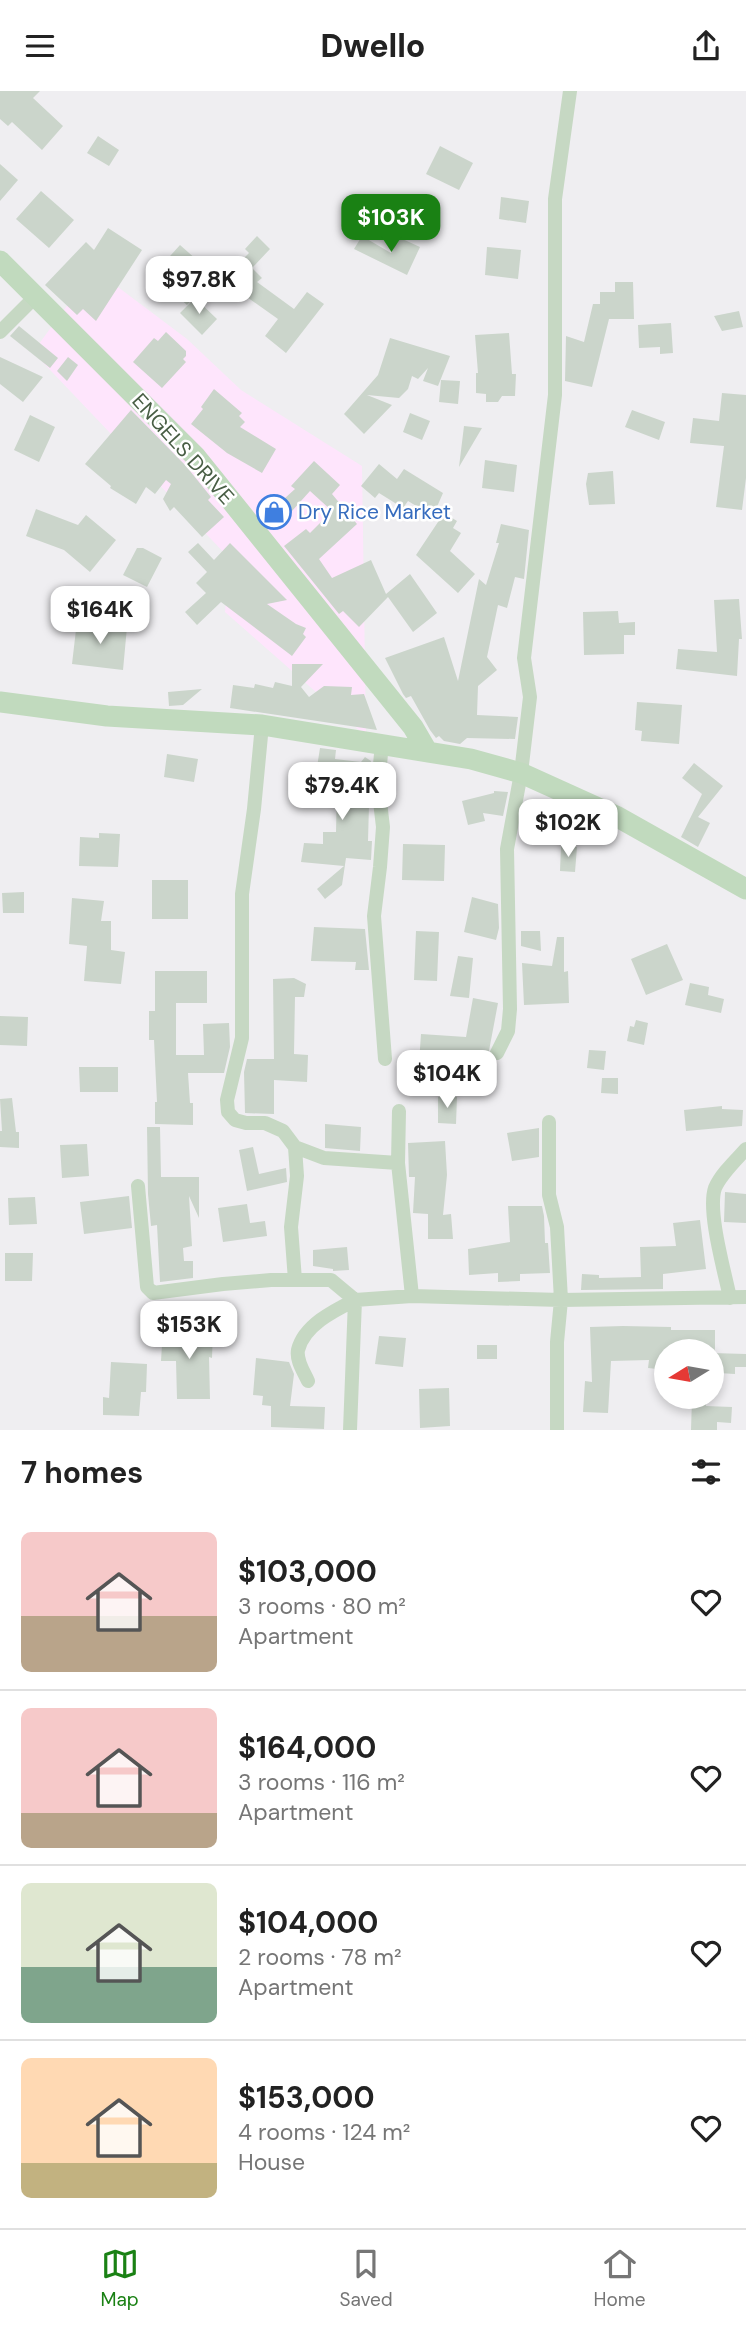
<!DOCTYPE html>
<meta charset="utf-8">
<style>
:root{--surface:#fff;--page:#f6f6f6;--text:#222;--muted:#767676;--line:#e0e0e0;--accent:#1a8114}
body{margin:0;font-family:"DM Sans",sans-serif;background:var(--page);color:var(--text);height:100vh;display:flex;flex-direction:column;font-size:26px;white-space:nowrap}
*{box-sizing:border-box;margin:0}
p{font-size:23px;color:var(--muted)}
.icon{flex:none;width:38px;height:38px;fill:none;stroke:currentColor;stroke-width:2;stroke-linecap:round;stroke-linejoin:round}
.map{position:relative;height:1339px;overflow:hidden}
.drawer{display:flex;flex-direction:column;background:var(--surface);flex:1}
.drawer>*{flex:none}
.needle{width:46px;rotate:259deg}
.buttons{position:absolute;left:654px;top:1248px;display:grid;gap:14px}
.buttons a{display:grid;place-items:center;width:70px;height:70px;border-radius:50%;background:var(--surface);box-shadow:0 4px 10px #0003;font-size:35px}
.price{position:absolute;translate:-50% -60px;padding:0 16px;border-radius:14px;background:#fff;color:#222;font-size:23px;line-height:46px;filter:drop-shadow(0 2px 4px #0008)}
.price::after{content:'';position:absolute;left:50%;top:42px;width:21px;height:16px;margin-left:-10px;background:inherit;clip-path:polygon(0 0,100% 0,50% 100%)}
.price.selected{background:var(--accent);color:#fff}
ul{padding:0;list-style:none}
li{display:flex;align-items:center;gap:21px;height:175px;padding:0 21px}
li+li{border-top:2px solid var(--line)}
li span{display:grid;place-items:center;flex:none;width:196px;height:140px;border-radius:10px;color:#555}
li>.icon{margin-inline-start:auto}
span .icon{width:84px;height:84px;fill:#fffc;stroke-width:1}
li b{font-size:30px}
h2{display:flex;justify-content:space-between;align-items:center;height:84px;padding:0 21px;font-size:30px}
header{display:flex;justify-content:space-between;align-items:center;height:91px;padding:0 21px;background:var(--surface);font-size:32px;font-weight:800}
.menu{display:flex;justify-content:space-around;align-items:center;height:98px;border-top:2px solid var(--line);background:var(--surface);font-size:19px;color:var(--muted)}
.menu a{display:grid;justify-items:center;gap:4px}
.menu .selected{color:var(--accent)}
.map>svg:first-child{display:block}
.commercial{fill:#fee5fc}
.building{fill:#cbd5cb}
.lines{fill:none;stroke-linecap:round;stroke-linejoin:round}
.street{stroke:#c6d8c3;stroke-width:14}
.secondary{stroke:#c1dabe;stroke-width:21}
.labels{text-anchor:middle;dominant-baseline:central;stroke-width:5;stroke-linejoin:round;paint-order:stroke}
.street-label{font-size:21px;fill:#485e44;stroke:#fff}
.shop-label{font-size:21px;fill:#366cbe;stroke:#fff;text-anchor:start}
</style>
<header><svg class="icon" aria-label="menu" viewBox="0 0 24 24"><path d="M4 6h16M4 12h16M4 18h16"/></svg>Dwello<svg class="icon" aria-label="share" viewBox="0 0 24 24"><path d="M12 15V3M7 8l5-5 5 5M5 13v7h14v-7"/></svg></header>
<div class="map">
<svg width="746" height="1339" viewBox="0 0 746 1339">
<rect width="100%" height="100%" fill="#efeef1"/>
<path class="commercial" d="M 94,178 L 187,248 L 241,299 L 362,375 L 366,645 L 225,521 L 230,468 L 33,261 Z"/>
<path class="building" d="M 0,0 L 40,0 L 33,7 L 63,35 L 42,59 L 12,31 L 8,35 L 0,28 Z
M 98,45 L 119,59 L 109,75 L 87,62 Z
M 440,55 L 473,72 L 459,99 L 426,83 Z
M 0,73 L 18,89 L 0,110 Z
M 41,100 L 74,129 L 49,157 L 16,128 Z
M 501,106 L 529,110 L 526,132 L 499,128 Z
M 108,137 L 142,159 L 96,230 L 83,218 L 77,224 L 45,194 L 86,151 L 94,159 Z
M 257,145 L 270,158 L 252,177 L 262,187 L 257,191 L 294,218 L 307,201 L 324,213 L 286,262 L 265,245 L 278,228 L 244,204 L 240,208 L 225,193 L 243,174 L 240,171 L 249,162 L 245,158 Z
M 362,145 L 391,162 L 398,146 L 420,156 L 407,184 L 354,158 Z
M 180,154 L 214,184 L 187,214 L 153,184 Z
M 487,156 L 521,159 L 518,188 L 485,184 Z
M 615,191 L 633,191 L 634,228 L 609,228 L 592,296 L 565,290 L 566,245 L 584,251 L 593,213 L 600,213 L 600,201 L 615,201 Z
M 195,207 L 217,228 L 202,244 L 180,222 Z
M 739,220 L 743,236 L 722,240 L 714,225 Z
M 671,232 L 673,262 L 660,263 L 660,256 L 639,257 L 638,234 Z
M 19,235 L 58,267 L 50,277 L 10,245 Z
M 166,241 L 186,260 L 186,265 L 183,268 L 186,271 L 162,297 L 133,271 L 154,247 L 158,250 Z
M 509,242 L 512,283 L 516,283 L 515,305 L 502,305 L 498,311 L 486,311 L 486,303 L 476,302 L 476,282 L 478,282 L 475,244 Z
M 390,247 L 450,265 L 438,295 L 423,290 L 428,277 L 418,288 L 412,285 L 408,298 L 399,307 L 367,304 L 392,314 L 364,343 L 344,323 L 378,284 Z
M 0,266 L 43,286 L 23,311 L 0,293 Z
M 68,266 L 78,274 L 67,290 L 57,280 Z
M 441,289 L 460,290 L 458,313 L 439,311 Z
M 214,298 L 242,322 L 239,325 L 245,331 L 240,336 L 276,358 L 262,382 L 227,362 L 191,333 L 203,318 L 201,316 Z
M 722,302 L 746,304 L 746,387 L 742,419 L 716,416 L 724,355 L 690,352 L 693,327 L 719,330 Z
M 131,319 L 186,375 L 211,406 L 208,409 L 224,426 L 202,446 L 174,416 L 170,420 L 163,408 L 171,393 L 166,389 L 155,403 L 146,396 L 136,413 L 110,397 L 111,395 L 85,373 Z
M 632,319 L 665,331 L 659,349 L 625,336 Z
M 410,322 L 430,330 L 422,349 L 403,341 Z
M 30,324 L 55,336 L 39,371 L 14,359 Z
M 464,335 L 482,337 L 459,376 Z
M 485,369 L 517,374 L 514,401 L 482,397 Z
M 314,370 L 340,394 L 332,403 L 357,433 L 319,468 L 332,487 L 371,469 L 386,503 L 410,483 L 437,522 L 413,541 L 388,506 L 359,536 L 343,520 L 339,523 L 284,455 L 306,438 L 310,442 L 332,420 L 310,400 L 283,430 L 274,417 L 295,398 L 291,395 Z
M 379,373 L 397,388 L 404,378 L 443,402 L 433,425 L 408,410 L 403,417 L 379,402 L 375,407 L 361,395 Z
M 613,380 L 615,413 L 589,414 L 586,393 L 588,382 Z
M 36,418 L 78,434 L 86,424 L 116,449 L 90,481 L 64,459 L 26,445 Z
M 444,422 L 457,430 L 453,437 L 461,442 L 450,460 L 475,483 L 458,502 L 416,464 Z
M 501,433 L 529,439 L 524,488 L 515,486 L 507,517 L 498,514 L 487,566 L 497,579 L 478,595 L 477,624 L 518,626 L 515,648 L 467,647 L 460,653 L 444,650 L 439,645 L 436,647 L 430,639 L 411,605 L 406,607 L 403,603 L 385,567 L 444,546 L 458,590 L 479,488 L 486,494 L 499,452 L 496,452 Z
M 198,452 L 214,469 L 230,452 L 287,509 L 267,513 L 296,533 L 306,537 L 303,543 L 306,546 L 292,565 L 221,511 L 197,534 L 185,521 L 206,502 L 196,492 L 207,481 L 188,461 Z
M 137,457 L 143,457 L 162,467 L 147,496 L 123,484 Z
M 739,508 L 742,548 L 739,548 L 737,585 L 676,578 L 678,558 L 717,561 L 714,509 Z
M 618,520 L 619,532 L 635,531 L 635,544 L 624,544 L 624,563 L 584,564 L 583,521 Z
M 77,530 L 127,536 L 123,579 L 72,573 Z
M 292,573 L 323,573 L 301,596 L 309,606 L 324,595 L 352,596 L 351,604 L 364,603 L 377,639 L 230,617 L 233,594 L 254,597 L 255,593 L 273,597 L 275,591 L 292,595 Z
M 202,598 L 183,614 L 169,615 L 168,601 Z
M 637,611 L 682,614 L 679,653 L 641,650 L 642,640 L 635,639 Z
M 320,657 L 336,659 L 335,668 L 361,671 L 365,666 L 371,670 L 370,681 L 366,686 L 354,679 L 350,710 L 348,714 L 369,714 L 368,750 L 372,750 L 371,769 L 346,767 L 342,794 L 325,808 L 317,798 L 344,775 L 301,771 L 304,752 L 323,753 L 323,741 L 336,741 L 337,692 L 335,692 L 335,688 L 320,685 L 322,677 L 317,676 Z
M 167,663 L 198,668 L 194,691 L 164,686 Z
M 694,672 L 723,695 L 698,726 L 710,732 L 698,756 L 681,746 L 702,703 L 682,687 Z
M 494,700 L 508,701 L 503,725 L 483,722 L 485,730 L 468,734 L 462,710 L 494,702 Z
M 99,742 L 120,743 L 118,776 L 79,775 L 80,746 L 99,747 Z
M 403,753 L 445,754 L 444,790 L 402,789 Z
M 561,755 L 577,756 L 575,781 L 560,780 Z
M 152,789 L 188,789 L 188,828 L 152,828 Z
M 24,801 L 24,822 L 3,822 L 2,802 Z
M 472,806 L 498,813 L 499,837 L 496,849 L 464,841 Z
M 72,807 L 104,810 L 101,830 L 111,830 L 111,859 L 125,861 L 121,893 L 84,890 L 87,855 L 69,853 Z
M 314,836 L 365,838 L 369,879 L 355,879 L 356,871 L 311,870 Z
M 416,840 L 439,841 L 437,890 L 414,889 Z
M 521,840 L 540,840 L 541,860 L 521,855 Z
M 557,846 L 564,846 L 564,881 L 568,880 L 569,912 L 524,914 L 522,872 L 552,875 Z
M 667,853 L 683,889 L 646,904 L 631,868 Z
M 458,865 L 473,867 L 469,907 L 450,905 Z
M 155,880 L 207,880 L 207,912 L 176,912 L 176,964 L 204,964 L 203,933 L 229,932 L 230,956 L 224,982 L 188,982 L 190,1012 L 193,1012 L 193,1034 L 155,1033 L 155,1011 L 157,1011 L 154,949 L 149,949 L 149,920 L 155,920 Z
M 294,887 L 306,893 L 304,906 L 295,906 L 294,963 L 308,964 L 307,991 L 274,989 L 274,1023 L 245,1022 L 244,981 L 247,968 L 274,968 L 273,888 Z
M 690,892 L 709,896 L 708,904 L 724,908 L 721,922 L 685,914 Z
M 473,907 L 498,912 L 488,965 L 458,959 L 457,974 L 419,972 L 421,943 L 466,946 Z
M 0,925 L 28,926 L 27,955 L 0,954 Z
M 636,929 L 648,932 L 644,954 L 627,950 L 630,935 L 634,936 Z
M 589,959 L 606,960 L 604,979 L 587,977 Z
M 79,976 L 118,976 L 118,1001 L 80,1001 Z
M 602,987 L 618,987 L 618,1003 L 601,1002 Z
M 438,1006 L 457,1006 L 456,1033 L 438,1032 Z
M 12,1007 L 16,1041 L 19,1041 L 19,1057 L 0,1056 L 0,1040 L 2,1040 L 0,1008 Z
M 722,1015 L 722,1018 L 743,1019 L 742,1035 L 686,1040 L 684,1019 Z
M 325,1033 L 361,1036 L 360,1060 L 325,1057 Z
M 147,1036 L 160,1036 L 161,1086 L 199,1086 L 199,1127 L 189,1105 L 192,1155 L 183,1157 L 184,1170 L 193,1170 L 193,1187 L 160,1191 L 157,1134 L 151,1135 L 148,1103 Z
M 539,1037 L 539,1066 L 512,1070 L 507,1042 Z
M 445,1050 L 447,1084 L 443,1124 L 451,1123 L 453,1148 L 428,1148 L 428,1123 L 413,1122 L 415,1086 L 409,1086 L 408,1052 Z
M 87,1053 L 89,1085 L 62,1087 L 60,1054 Z
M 253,1056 L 259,1083 L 286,1077 L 287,1091 L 247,1100 L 239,1059 Z
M 725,1101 L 746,1103 L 746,1132 L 724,1131 Z
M 129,1105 L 132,1137 L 84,1143 L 80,1111 Z
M 35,1106 L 37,1133 L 9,1134 L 8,1107 Z
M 247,1113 L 250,1132 L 265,1130 L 267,1145 L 223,1151 L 218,1117 Z
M 508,1115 L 542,1115 L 544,1125 L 545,1152 L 548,1152 L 550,1182 L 520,1183 L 520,1190 L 498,1191 L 498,1182 L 469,1184 L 468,1158 L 510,1151 Z
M 700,1129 L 706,1178 L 663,1183 L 663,1198 L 581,1199 L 582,1183 L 599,1184 L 599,1187 L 641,1186 L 640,1156 L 676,1155 L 673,1132 Z
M 347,1156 L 349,1179 L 333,1180 L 333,1178 L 313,1175 L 313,1159 Z
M 5,1162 L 33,1162 L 32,1190 L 5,1190 Z
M 623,1235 L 671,1236 L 671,1239 L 715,1239 L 715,1260 L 667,1260 L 667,1279 L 648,1277 L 649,1269 L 611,1270 L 608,1322 L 583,1321 L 585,1290 L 592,1291 L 590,1236 Z
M 163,1237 L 213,1240 L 212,1267 L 209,1266 L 210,1308 L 177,1308 L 176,1270 L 161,1270 Z
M 379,1245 L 406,1247 L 403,1276 L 375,1273 Z
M 477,1254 L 497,1254 L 497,1268 L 477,1268 Z
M 712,1262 L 746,1263 L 746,1276 L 735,1276 L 735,1283 L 718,1282 L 718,1275 L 712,1275 Z
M 256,1267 L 289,1271 L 294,1283 L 290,1315 L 325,1316 L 324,1338 L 271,1336 L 271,1315 L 262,1314 L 263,1305 L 253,1304 Z
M 111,1271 L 147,1273 L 146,1301 L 141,1301 L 139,1325 L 103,1324 L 103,1306 L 109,1307 Z
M 449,1297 L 450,1335 L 420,1337 L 419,1298 Z
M 692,1308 L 706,1308 L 706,1315 L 732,1316 L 731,1332 L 717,1331 L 717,1339 L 691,1339 Z"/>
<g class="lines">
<path class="street" d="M 0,241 L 36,205
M 262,634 L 254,718 L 242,803 L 242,947 L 227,1009 L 228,1021 L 235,1029 L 246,1032 L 265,1032 L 283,1040 L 295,1056 L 297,1085 L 291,1136 L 295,1189
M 382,653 L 378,694 L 383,736 L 380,776 L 374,825 L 385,968
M 497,962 L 508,940 L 510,918 L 507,758 L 521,682 L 530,606 L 524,567 L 555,304 L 555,108 L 570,0
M 399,1020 L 398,1072 L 412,1205
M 549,1031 L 549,1104 L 557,1136 L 561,1209 L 557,1251 L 557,1339
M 295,1056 L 324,1067 L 398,1072
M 138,1095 L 147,1196 L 153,1202 L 223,1193 L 271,1189 L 331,1189 L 355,1209 L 412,1205 L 561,1209 L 746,1206
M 730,1207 C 725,1182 707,1120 715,1097 C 721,1083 736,1069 746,1058
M 308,1290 C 304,1281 296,1270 298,1259 C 304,1234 335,1219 355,1209 L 350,1339"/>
<path class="secondary" d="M 0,170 L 196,366 L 413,636 L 427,660
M 0,611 L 107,625 L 262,634 L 471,668 L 521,682 L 616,725 L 746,798"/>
</g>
<defs>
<g id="shop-ring" transform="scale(1.75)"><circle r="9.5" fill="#fff" stroke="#3f7fe0" stroke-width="1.5"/><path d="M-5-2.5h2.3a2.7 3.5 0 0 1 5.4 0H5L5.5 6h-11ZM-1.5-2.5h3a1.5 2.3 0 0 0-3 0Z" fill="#3f7fe0"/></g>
</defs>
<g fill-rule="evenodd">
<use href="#shop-ring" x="274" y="421"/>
</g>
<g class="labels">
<g class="street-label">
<text transform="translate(183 358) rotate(48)">ENGELS DRIVE</text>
</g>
<g class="shop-label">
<text x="298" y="421">Dry Rice Market</text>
</g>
</g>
</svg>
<div class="buttons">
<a><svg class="needle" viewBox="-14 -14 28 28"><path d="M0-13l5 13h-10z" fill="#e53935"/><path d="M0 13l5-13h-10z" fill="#767676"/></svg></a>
</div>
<b class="price selected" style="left:391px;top:163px">$103K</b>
<b class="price" style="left:199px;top:225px">$97.8K</b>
<b class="price" style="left:100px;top:555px">$164K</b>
<b class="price" style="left:342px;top:731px">$79.4K</b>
<b class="price" style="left:568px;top:768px">$102K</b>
<b class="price" style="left:447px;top:1019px">$104K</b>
<b class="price" style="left:189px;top:1270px">$153K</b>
</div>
<section class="drawer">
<h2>7 homes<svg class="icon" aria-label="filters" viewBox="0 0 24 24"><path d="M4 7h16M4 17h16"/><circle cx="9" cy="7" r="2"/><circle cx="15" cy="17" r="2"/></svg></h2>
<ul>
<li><span style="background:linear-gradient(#f6c9c9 60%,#b9a48a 0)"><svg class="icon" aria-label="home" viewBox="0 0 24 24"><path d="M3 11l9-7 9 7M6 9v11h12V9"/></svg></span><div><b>$103,000</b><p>3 rooms · 80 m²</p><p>Apartment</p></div><svg class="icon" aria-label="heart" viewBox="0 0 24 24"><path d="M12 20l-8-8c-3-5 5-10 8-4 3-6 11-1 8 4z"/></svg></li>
<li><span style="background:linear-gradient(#f6c9c9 75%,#b9a48a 0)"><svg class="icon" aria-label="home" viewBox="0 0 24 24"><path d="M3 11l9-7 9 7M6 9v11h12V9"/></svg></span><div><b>$164,000</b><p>3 rooms · 116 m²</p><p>Apartment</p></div><svg class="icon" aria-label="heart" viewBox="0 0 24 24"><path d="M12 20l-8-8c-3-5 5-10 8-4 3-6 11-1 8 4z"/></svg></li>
<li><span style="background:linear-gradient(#dfe7d0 60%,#7fa58c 0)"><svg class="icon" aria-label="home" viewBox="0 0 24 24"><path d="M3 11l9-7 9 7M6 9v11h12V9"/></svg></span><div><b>$104,000</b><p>2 rooms · 78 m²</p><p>Apartment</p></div><svg class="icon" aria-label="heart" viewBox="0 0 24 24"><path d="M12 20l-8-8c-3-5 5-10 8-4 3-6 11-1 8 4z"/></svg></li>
<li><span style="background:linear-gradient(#ffd9b3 75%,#c2b280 0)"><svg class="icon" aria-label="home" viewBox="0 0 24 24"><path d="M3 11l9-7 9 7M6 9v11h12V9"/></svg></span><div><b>$153,000</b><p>4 rooms · 124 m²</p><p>House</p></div><svg class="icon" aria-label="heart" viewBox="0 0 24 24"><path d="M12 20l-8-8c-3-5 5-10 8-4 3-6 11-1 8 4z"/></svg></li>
</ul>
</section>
<nav class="menu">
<a class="selected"><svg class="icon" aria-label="map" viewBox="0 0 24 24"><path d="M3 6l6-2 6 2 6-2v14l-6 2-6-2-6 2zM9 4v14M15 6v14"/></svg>Map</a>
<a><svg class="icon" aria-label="saved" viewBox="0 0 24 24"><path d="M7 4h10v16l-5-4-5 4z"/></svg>Saved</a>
<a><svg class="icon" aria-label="home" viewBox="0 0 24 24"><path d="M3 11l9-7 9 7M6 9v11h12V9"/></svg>Home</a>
</nav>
